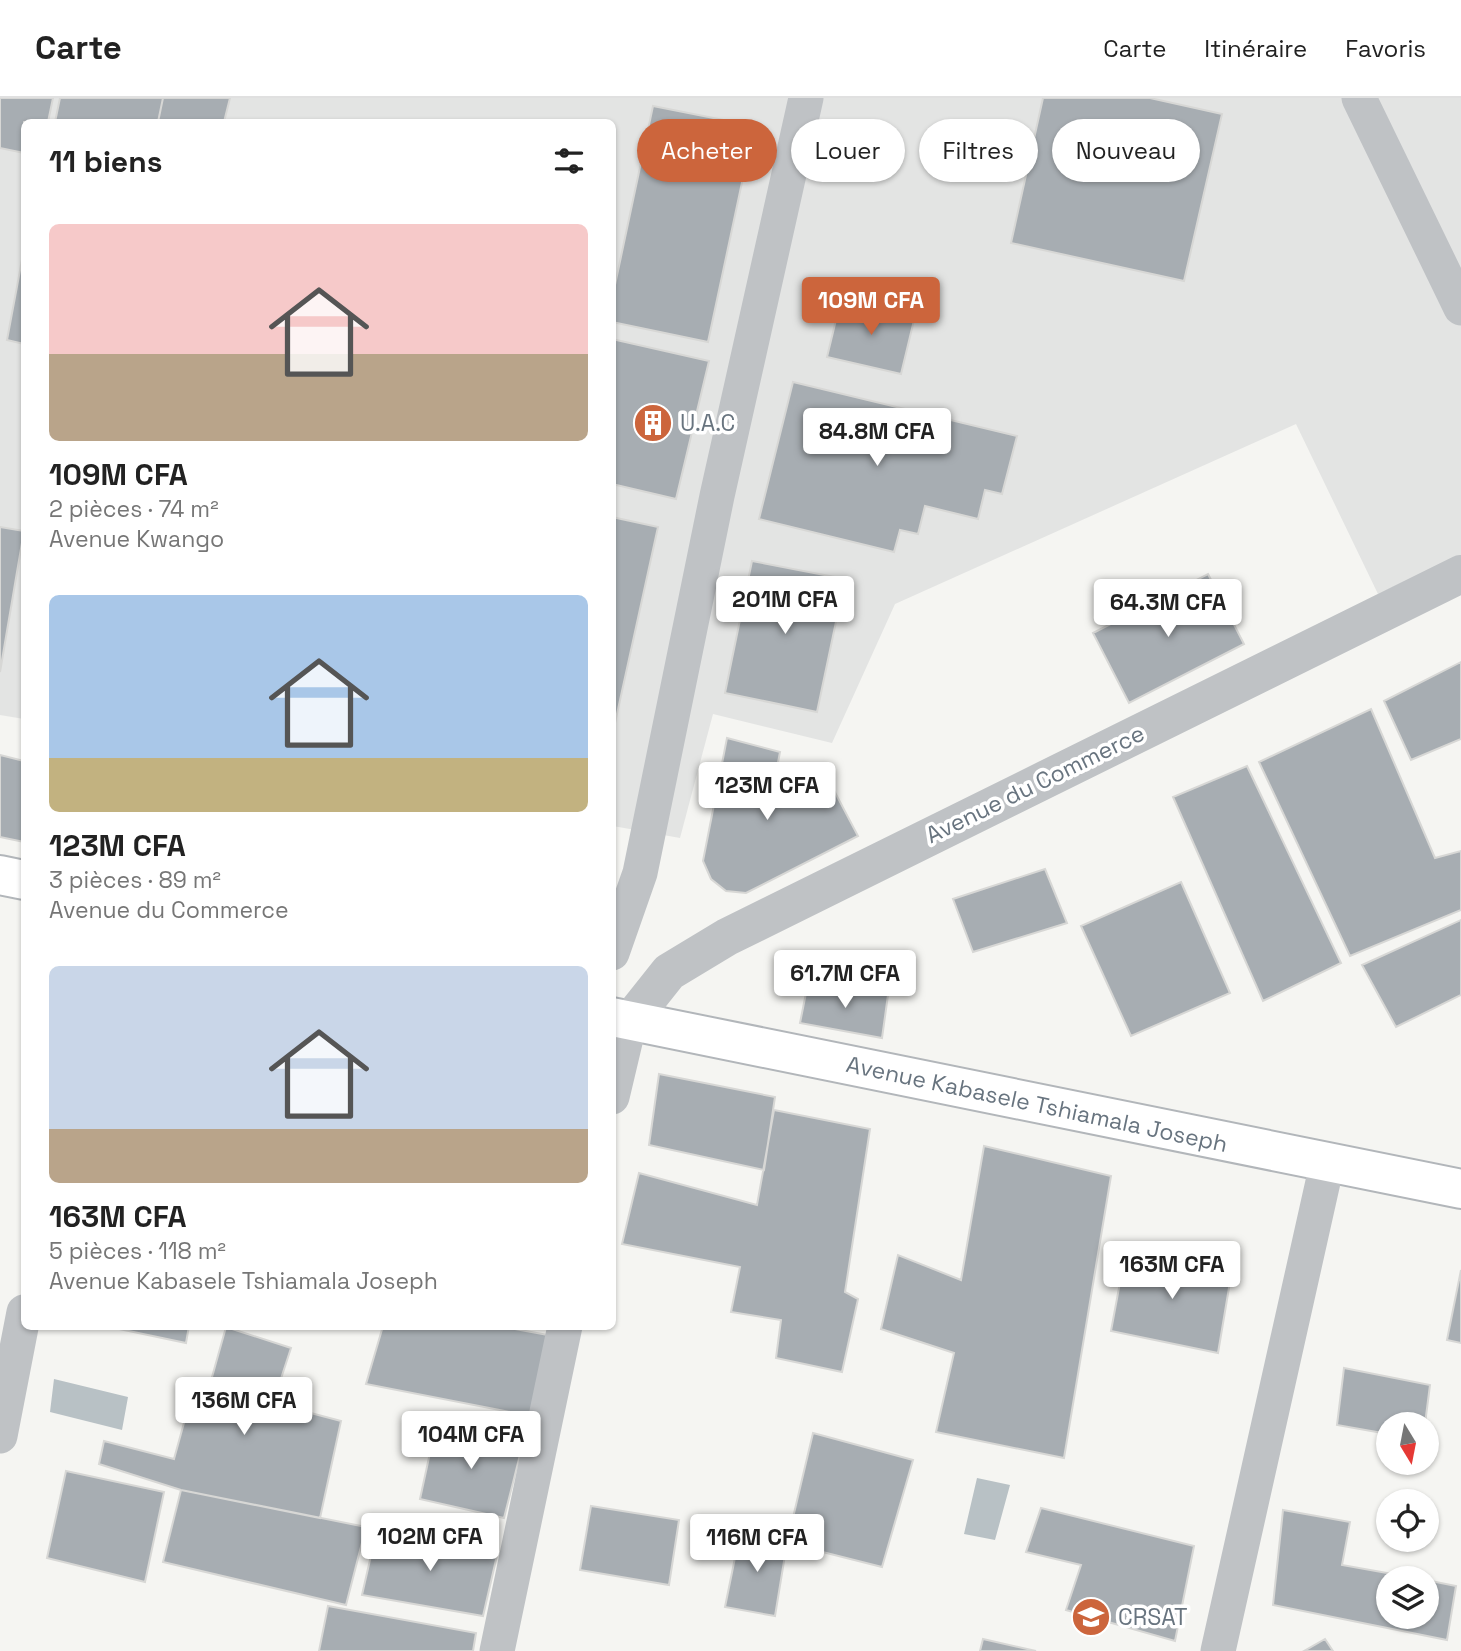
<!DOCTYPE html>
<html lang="fr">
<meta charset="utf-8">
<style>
:root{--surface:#fff;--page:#f2f2f2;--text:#222;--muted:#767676;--line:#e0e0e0;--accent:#cc653c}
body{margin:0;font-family:"Space Grotesk",sans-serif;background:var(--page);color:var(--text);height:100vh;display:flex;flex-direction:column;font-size:26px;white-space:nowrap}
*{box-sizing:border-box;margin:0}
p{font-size:23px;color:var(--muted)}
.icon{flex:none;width:38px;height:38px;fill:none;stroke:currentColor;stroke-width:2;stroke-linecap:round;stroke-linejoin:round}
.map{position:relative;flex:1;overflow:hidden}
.details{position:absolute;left:21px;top:21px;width:595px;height:1211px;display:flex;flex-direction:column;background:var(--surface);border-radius:10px;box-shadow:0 2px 5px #0004}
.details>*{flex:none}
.guide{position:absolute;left:637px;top:21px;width:665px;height:63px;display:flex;gap:14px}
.needle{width:46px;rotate:170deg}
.controls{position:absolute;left:1376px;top:1314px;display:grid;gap:14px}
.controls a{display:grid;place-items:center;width:63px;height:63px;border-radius:50%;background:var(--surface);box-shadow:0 2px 5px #0004;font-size:35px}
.price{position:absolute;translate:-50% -60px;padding:0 16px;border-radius:7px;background:#fff;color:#222;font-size:23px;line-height:46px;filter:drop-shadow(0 2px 4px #0008)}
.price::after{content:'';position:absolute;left:50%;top:42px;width:21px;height:16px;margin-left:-10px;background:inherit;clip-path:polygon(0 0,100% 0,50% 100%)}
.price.on{background:var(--accent);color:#fff}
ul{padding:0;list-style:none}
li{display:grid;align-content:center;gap:14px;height:371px;padding:0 28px}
li span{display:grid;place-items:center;height:217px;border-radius:10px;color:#555}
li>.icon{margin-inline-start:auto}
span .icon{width:126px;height:126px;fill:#fffc;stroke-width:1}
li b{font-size:30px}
h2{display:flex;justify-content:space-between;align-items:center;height:84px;padding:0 28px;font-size:30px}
.tag{padding:0 24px;border-radius:32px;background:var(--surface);box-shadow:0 2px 5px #0004;font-size:24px;line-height:63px}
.tag.on{background:var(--accent);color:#fff}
header{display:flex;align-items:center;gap:42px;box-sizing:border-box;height:98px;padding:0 35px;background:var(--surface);border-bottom:2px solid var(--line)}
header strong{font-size:33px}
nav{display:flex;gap:38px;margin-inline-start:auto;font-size:24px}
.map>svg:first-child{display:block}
.built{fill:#e3e4e3}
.water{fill:#b8c1c5}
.building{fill:#a7adb2;stroke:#d7d7d5;stroke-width:2}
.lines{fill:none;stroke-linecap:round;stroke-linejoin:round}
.secondary-casing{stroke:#b2b6ba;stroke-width:42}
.minor{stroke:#bfc2c5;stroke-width:35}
.tertiary{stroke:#bfc2c5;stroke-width:38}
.secondary{stroke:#fff;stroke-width:38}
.labels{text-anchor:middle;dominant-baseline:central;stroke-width:7;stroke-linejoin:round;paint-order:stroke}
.poi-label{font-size:23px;fill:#68747f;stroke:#fff;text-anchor:start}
.street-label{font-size:23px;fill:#68747f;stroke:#fff}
</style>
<header>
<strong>Carte</strong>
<nav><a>Carte</a><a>Itinéraire</a><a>Favoris</a></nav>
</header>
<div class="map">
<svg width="1461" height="1553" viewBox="0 0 1461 1553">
<rect width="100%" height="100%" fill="#f5f5f2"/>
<path class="built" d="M 0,0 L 1461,0 L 1461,457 L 1378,496 L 1296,326 L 895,506 L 832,645 L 713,616 L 680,740 L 613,728 L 612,24 L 24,24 L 24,621 L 0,617 Z"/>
<path class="water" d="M 54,1281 L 128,1299 L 122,1332 L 50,1314 Z
M 977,1380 L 1010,1387 L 995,1442 L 964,1436 Z"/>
<path class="building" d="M 0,0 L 53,0 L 48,24 L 24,24 L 24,55 L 0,50 Z
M 60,0 L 163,0 L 158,24 L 55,24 Z
M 163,0 L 230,0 L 224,24 L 158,24 Z
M 1043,0 L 1150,0 L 1222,16 L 1184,183 L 1011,145 Z
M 653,8 L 754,28 L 708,244 L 612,224 L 612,201 Z
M 24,151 L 24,246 L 7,242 Z
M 841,201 L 915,218 L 901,276 L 827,259 Z
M 612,241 L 709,263 L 676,401 L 612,386 Z
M 793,284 L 1017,338 L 1002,396 L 985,392 L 978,421 L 925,408 L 918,436 L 900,432 L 894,454 L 759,421 Z
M 612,419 L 658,429 L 615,625 L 612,625 Z
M 0,429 L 24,433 L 0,574 Z
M 752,463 L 845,481 L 817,614 L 725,595 Z
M 1208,476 L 1244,546 L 1129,605 L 1093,535 Z
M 1461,564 L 1461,641 L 1411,662 L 1384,603 Z
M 1371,611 L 1435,760 L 1461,753 L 1461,812 L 1350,858 L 1259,664 Z
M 727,640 L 780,654 L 772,696 L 788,703 L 828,681 L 858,738 L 746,795 L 726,793 L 711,781 L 703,763 Z
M 0,657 L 24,663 L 24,744 L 0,739 Z
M 1247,668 L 1341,865 L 1263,903 L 1173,699 Z
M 1045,771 L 1067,825 L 973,854 L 953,801 Z
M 1181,784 L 1230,895 L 1131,938 L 1081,828 Z
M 1461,822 L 1461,897 L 1396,929 L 1362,867 Z
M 808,885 L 888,897 L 882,940 L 800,925 Z
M 659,976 L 775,999 L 764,1072 L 649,1047 Z
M 774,1012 L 870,1031 L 845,1194 L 858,1201 L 842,1274 L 776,1260 L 781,1222 L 731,1214 L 740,1169 L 622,1146 L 639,1075 L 757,1107 Z
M 984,1048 L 1111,1078 L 1064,1360 L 936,1334 L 954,1255 L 881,1231 L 898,1157 L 961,1182 Z
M 1126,1152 L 1232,1172 L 1218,1255 L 1111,1233 Z
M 1461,1172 L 1461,1245 L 1447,1242 Z
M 105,1228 L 189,1228 L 186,1245 Z
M 383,1228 L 499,1228 L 548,1237 L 531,1318 L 366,1286 Z
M 226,1229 L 291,1250 L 273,1305 L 341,1323 L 320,1420 L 181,1392 L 99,1366 L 104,1343 L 174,1361 L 193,1292 L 207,1297 Z
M 1344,1270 L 1430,1287 L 1425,1326 L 1388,1326 L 1388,1336 L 1337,1327 Z
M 436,1327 L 523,1345 L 504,1420 L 420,1401 Z
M 813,1335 L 913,1362 L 882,1469 L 787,1445 Z
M 66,1373 L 164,1394 L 145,1484 L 47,1460 Z
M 181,1392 L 366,1429 L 346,1507 L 163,1464 Z
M 591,1408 L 679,1422 L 669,1487 L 580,1472 Z
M 1041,1410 L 1194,1448 L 1175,1543 L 1066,1512 L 1081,1467 L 1026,1454 Z
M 1283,1412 L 1350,1424 L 1342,1467 L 1415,1480 L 1388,1480 L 1388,1519 L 1426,1519 L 1426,1482 L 1456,1488 L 1447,1542 L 1273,1507 Z
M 741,1430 L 787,1445 L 775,1518 L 725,1509 Z
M 377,1431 L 498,1453 L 483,1518 L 362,1497 Z
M 328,1508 L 476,1535 L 473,1553 L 319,1553 Z
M 983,1541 L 1036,1553 L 980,1553 Z
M 1325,1541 L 1333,1553 L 1304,1553 Z"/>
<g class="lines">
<g class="secondary-casing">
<path id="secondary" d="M 0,777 L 24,782
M 612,919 L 1461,1091"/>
</g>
<path class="minor" d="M 1359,0 L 1461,210
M 612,855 L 640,775 L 717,398 L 806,0
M 612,999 L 630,923
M 0,1338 L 24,1214
M 497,1553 L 565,1228
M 1218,1553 L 1327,1066"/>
<path class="tertiary" d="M 630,923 L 669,874 L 727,839 L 1461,476"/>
<use href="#secondary" class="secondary"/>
</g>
<defs>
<g id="building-disc" transform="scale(2.0125)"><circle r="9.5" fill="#cc653c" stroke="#fff"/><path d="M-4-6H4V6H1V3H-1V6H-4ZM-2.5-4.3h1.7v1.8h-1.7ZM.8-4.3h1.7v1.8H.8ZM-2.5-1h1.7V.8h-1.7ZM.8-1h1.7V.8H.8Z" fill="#fff"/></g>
<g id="university-disc" transform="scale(2.0125)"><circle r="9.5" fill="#cc653c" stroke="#fff"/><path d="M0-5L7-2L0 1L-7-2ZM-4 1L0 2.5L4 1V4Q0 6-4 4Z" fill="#fff"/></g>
</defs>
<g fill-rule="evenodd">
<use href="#building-disc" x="653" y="325"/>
<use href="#university-disc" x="1091" y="1519"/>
</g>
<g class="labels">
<g class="poi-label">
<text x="680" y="325">U.A.C</text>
<text x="1118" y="1519">CRSAT</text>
</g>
<g class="street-label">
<text transform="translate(1035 686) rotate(-26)">Avenue du Commerce</text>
<text transform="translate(1037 1006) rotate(12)">Avenue Kabasele Tshiamala Joseph</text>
</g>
</g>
</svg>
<div class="controls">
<a><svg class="needle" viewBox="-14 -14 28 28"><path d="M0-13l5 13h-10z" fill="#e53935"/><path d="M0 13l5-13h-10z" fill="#767676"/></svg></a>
<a><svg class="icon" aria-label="locate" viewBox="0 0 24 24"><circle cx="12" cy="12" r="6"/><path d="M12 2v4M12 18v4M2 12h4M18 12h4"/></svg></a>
<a><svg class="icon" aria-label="layers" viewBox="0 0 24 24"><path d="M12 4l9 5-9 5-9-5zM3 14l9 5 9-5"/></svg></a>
</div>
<b class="price on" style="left:871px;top:239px">109M CFA</b>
<b class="price" style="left:877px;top:370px">84.8M CFA</b>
<b class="price" style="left:785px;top:538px">201M CFA</b>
<b class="price" style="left:1168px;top:541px">64.3M CFA</b>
<b class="price" style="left:767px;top:724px">123M CFA</b>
<b class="price" style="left:845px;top:912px">61.7M CFA</b>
<b class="price" style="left:1172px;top:1203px">163M CFA</b>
<b class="price" style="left:244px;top:1339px">136M CFA</b>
<b class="price" style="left:471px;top:1373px">104M CFA</b>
<b class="price" style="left:430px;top:1475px">102M CFA</b>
<b class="price" style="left:757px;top:1476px">116M CFA</b>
<div class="guide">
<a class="tag on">Acheter</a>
<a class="tag">Louer</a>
<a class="tag">Filtres</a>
<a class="tag">Nouveau</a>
</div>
<section class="details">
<h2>11 biens<svg class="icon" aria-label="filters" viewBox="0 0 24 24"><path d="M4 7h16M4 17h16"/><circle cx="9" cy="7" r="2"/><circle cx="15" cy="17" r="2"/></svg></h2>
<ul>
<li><span style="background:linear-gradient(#f6c9c9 60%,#b9a48a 0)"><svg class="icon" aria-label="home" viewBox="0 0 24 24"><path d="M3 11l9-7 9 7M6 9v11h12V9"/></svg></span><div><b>109M CFA</b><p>2 pièces · 74 m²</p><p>Avenue Kwango</p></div></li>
<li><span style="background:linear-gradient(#a9c7e8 75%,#c2b280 0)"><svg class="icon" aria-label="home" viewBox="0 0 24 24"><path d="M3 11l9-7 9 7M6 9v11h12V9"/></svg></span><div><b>123M CFA</b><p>3 pièces · 89 m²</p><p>Avenue du Commerce</p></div></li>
<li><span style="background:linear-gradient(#c9d6e8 75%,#b9a48a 0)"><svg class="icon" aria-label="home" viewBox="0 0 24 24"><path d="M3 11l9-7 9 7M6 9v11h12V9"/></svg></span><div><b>163M CFA</b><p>5 pièces · 118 m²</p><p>Avenue Kabasele Tshiamala Joseph</p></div></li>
</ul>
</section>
</div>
